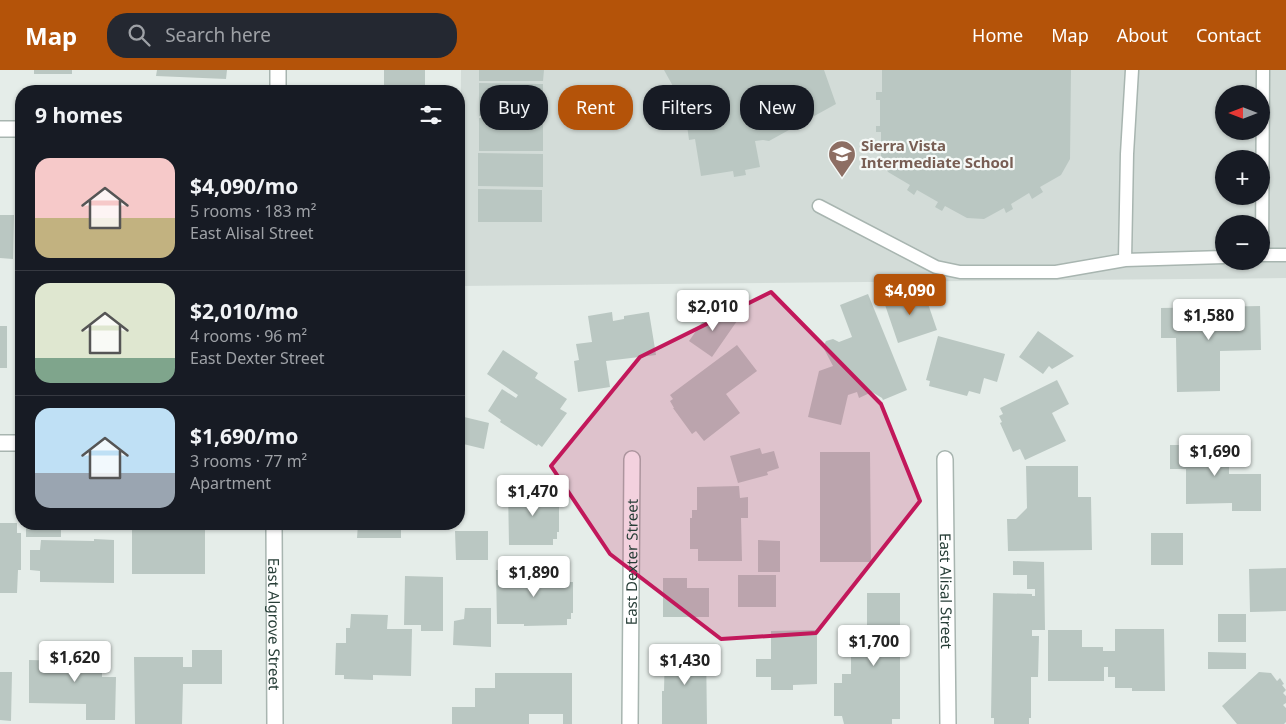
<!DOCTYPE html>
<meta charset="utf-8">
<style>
:root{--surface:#171b24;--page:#242831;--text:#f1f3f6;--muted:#9ea1a6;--line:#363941;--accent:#b45309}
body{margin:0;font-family:"Noto Sans",sans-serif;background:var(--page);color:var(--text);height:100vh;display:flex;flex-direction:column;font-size:19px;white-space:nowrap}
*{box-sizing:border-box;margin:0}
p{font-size:16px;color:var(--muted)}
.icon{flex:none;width:28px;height:28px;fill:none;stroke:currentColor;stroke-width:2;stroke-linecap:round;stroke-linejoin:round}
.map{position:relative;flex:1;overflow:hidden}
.details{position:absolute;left:15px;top:15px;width:450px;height:445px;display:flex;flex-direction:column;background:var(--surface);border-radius:20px;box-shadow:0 1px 4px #0004}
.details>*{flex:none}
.hud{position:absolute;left:480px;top:15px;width:475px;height:45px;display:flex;gap:10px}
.needle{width:32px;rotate:270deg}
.fabs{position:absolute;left:1215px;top:15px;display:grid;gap:10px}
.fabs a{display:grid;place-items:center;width:55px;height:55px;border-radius:50%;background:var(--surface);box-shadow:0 1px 4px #0004;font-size:25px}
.price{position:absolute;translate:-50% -42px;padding:0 11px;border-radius:5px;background:#fff;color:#222;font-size:16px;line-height:32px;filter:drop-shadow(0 1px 2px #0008)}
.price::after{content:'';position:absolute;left:50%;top:30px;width:15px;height:11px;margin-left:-8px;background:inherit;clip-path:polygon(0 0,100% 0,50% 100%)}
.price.selected{background:var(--accent);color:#fff}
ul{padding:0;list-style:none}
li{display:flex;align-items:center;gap:15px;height:125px;padding:0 20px}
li+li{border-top:1px solid var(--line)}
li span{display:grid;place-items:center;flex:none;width:140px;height:100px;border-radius:15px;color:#555}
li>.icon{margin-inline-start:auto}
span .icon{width:60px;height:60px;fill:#fffc;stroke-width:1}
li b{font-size:21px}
h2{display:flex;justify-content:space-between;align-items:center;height:60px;padding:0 20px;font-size:21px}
.tag{padding:0 18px;border-radius:20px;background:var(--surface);box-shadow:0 1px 4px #0004;font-size:18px;line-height:45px}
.tag.selected{background:var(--accent);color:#fff}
header{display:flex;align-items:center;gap:30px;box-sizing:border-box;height:70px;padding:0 25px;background:var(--accent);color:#fff}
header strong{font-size:24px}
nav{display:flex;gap:28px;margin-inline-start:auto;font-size:18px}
.search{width:350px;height:45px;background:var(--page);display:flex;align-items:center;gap:12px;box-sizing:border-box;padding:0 18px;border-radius:20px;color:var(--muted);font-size:19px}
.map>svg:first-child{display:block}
.built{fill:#d3dcd8;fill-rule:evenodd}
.building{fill:#bac7c2}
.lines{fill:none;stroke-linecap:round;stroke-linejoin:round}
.service-casing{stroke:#a8b5b0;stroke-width:15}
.minor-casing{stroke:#a8b5b0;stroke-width:18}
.service{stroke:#fff;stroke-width:12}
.minor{stroke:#fff;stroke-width:15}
.marked{fill:#c2185b;fill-opacity:0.2;stroke:#c2185b;stroke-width:4;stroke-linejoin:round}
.labels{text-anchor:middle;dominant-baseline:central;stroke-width:4.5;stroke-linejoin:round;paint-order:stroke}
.education-label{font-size:15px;font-weight:bold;fill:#785e54;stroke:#f5f9f7;text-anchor:start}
.street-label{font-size:15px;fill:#263d36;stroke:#f5f9f7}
</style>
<header>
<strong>Map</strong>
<div class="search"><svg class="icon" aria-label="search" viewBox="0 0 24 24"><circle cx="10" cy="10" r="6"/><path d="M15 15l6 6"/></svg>Search here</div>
<nav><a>Home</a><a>Map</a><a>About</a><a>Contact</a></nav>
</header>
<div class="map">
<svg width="1286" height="654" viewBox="0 0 1286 654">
<rect width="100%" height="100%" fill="#e5ede9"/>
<path class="built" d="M 461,0 L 1286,0 L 1286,208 L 459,216 ZM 1224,24 L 1261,24 L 1261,61 L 1224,61 ZM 1224,89 L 1261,89 L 1261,126 L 1224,126 ZM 1224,154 L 1261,154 L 1261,191 L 1224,191 Z"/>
<path class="building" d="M 34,0 L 72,0 L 72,4 L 34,4 Z
M 157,0 L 227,0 L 226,9 L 156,6 Z
M 384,0 L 425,0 L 425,21 L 384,21 Z
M 479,0 L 544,0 L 543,11 L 479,11 Z
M 664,0 L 824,0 L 836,34 L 769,71 L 763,70 L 755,71 L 760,97 L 745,100 L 746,105 L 734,107 L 733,101 L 701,106 L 695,69 L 689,70 L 686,48 L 675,29 L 679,27 Z
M 882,0 L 1071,0 L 1070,89 L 1061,105 L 1040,117 L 1043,122 L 1032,129 L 1029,123 L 1011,134 L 1013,139 L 1006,143 L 1004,138 L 984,149 L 967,148 L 945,136 L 942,141 L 935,137 L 938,132 L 917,120 L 914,125 L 907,120 L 910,115 L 888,102 L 881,90 L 881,62 L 876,62 L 876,56 L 880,56 L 880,30 L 876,30 L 876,22 L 882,22 Z
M 479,13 L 543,14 L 543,46 L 479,46 Z
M 479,48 L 543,49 L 543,81 L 479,81 Z
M 478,83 L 543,84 L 543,117 L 478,116 Z
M 478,119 L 542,120 L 542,152 L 478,152 Z
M 0,145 L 14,145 L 13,189 L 0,188 Z
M 868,224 L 907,320 L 883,330 L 882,328 L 872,322 L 859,328 L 857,322 L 848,325 L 841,355 L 808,347 L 819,301 L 833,296 L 823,277 L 826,271 L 833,269 L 839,272 L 852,267 L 840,235 Z
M 925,225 L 937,260 L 898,273 L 882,226 Z
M 1260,236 L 1261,280 L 1220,281 L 1220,321 L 1177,322 L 1176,268 L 1161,268 L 1161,238 Z
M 712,238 L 724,245 L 725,243 L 737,251 L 712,287 L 689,271 Z
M 612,242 L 613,251 L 624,249 L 624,246 L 649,242 L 656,285 L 606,291 L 610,317 L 578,322 L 574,291 L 579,290 L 576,274 L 592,272 L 588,246 Z
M 0,256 L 7,256 L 7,298 L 0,298 Z
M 1038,261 L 1074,286 L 1052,299 L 1049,296 L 1043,304 L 1019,287 Z
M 938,266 L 1005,284 L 997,312 L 984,308 L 980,324 L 969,321 L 967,326 L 929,316 L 930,311 L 926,310 Z
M 737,275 L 757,301 L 726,324 L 740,343 L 704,371 L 696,361 L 692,364 L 673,338 L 674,338 L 670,331 L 673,329 L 670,325 Z
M 503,280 L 538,303 L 535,308 L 567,329 L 560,339 L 567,343 L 542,377 L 538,374 L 537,376 L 500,352 L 501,350 L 488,341 L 502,319 L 516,328 L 518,325 L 487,304 Z
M 1057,310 L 1069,334 L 1052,343 L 1066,371 L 1025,390 L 1020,379 L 1013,382 L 1000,353 L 1002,352 L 999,346 L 1003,344 L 1000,338 Z
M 460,346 L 489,353 L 484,379 L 459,373 Z
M 1191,372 L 1229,372 L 1229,404 L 1261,404 L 1261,441 L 1232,441 L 1232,433 L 1186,434 L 1186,399 L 1170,399 L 1170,375 L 1191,375 Z
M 760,378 L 762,384 L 774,381 L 779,398 L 767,402 L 768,405 L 738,413 L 730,386 Z
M 820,382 L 870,382 L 871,492 L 820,492 Z
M 1026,396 L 1078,396 L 1078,427 L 1091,427 L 1092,480 L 1008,481 L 1007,449 L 1016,449 L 1027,438 Z
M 739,416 L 740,428 L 748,427 L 748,448 L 741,448 L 742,491 L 698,491 L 698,479 L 690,479 L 690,448 L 692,448 L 692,440 L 697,440 L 697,417 Z
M 508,419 L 552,419 L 552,431 L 559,431 L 559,462 L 557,462 L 557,469 L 553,469 L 553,475 L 509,475 Z
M 0,453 L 17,453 L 17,463 L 21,463 L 21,500 L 18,500 L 17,523 L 0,523 Z
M 26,454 L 61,454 L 61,467 L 26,467 Z
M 132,454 L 164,454 L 164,457 L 205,457 L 205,504 L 132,504 Z
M 358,454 L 401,454 L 401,468 L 357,468 Z
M 455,461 L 488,461 L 488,490 L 456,490 Z
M 1151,463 L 1183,463 L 1183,495 L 1151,495 Z
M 94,469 L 114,470 L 114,513 L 40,512 L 40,501 L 30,500 L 30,480 L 40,480 L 41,470 L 94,471 Z
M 758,470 L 780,471 L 780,502 L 758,502 Z
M 1013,491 L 1044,492 L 1045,560 L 1032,560 L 1032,566 L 1039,566 L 1038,607 L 1031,607 L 1031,648 L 1029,648 L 1029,654 L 994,654 L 994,648 L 991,648 L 993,523 L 1032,524 L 1032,526 L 1035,526 L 1035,519 L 1027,519 L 1027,505 L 1013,505 Z
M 1286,498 L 1286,541 L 1250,542 L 1249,499 Z
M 496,500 L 567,500 L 567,512 L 573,512 L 573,543 L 571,543 L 571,549 L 567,549 L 567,555 L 524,556 L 524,554 L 497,554 Z
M 738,505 L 776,505 L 776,537 L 738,537 Z
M 405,506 L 443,507 L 443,561 L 421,561 L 421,555 L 404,555 Z
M 663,508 L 687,508 L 687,518 L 709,518 L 709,547 L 663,547 Z
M 867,523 L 900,523 L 900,649 L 892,649 L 892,654 L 844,654 L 842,646 L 834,646 L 834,613 L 842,613 L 842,604 L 851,604 L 851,568 L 867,568 Z
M 465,538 L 491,538 L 491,577 L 453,575 L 454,551 L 464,549 Z
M 351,544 L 388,545 L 387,559 L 412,559 L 411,606 L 373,605 L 373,610 L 344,609 L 344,605 L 335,605 L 336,573 L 346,573 L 346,558 L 350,558 Z
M 1218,544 L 1246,544 L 1246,572 L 1218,572 Z
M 1115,559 L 1164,559 L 1165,621 L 1132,621 L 1132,618 L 1115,618 L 1115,607 L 1108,607 L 1108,597 L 1104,597 L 1104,611 L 1048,611 L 1048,560 L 1082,560 L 1082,577 L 1103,577 L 1103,581 L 1115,581 Z
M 817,560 L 817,614 L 793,615 L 793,620 L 771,620 L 771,607 L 756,607 L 756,589 L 771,589 L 771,561 Z
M 72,574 L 100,574 L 100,590 L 102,590 L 102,607 L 116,607 L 115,650 L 86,650 L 86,634 L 29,633 L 29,590 L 72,591 Z
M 665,576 L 706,577 L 707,654 L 662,654 L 662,621 L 664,621 Z
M 192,580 L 222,580 L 222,614 L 183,614 L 182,654 L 135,654 L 134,587 L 183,587 L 183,597 L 192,597 Z
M 1208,582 L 1246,583 L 1246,599 L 1208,599 Z
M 0,602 L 12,602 L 11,651 L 0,650 Z
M 1259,602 L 1271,603 L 1277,611 L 1280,608 L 1284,614 L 1282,615 L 1286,620 L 1283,623 L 1286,626 L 1286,633 L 1283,635 L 1286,638 L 1286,652 L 1284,654 L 1237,654 L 1222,636 Z
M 495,603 L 572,603 L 572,654 L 563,654 L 563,644 L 529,644 L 529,654 L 452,654 L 452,637 L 475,637 L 475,618 L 495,618 Z"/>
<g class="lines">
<g class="service-casing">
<path id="service" d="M 1132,0 L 1127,84 L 1125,190 L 1224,187
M 819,136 L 936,197 L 960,202 L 1056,202 L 1125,190
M 1261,185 L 1286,185
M 1262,185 L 1263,0"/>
</g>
<g class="minor-casing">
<g id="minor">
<path d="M 278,0 L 278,21"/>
<path d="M 0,59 L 21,59"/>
<path d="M 0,373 L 21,373"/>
<path id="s1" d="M 945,389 L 948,654"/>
<path id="s2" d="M 274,454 L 275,654"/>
<path id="s3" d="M 630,654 L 632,389"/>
</g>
</g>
<use href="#service" class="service"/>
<use href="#minor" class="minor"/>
</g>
<path class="marked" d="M 771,222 L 881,334 L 920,431 L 816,563 L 721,569 L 610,484 L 551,396 L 640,287 Z"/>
<defs>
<g id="school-pin" transform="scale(1.4375)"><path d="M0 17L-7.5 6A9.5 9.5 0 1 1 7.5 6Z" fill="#8d6e63" stroke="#f5f9f7"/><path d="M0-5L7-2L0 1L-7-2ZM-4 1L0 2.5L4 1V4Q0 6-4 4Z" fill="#fff"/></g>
</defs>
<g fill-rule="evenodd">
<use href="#school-pin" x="842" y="84"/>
</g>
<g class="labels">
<g class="education-label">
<text x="861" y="75">Sierra Vista<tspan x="861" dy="17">Intermediate School</tspan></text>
</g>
<g class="street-label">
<text stroke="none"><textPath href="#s3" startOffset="162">East Dexter Street</textPath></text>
<text stroke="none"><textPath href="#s1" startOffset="132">East Alisal Street</textPath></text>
<text stroke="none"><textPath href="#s2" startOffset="100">East Algrove Street</textPath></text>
</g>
</g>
</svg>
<div class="fabs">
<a><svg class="needle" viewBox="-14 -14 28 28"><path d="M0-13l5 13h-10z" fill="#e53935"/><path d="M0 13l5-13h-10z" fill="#9ea1a6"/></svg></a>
<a>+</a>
<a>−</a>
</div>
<b class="price selected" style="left:910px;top:246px">$4,090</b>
<b class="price" style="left:713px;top:262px">$2,010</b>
<b class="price" style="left:1209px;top:271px">$1,580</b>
<b class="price" style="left:1215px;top:407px">$1,690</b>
<b class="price" style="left:533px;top:447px">$1,470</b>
<b class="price" style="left:534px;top:528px">$1,890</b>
<b class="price" style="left:874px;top:597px">$1,700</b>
<b class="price" style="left:75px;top:613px">$1,620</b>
<b class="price" style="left:685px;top:616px">$1,430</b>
<div class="hud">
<a class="tag">Buy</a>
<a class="tag selected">Rent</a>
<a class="tag">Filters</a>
<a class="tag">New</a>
</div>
<section class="details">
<h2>9 homes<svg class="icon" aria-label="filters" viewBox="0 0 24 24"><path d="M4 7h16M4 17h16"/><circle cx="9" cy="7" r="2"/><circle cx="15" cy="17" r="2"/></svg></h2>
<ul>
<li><span style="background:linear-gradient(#f6c9c9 60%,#c2b280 0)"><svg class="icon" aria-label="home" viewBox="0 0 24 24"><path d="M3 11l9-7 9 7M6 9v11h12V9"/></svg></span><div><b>$4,090/mo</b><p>5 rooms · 183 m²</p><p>East Alisal Street</p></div></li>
<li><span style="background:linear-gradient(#dfe7d0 75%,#7fa58c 0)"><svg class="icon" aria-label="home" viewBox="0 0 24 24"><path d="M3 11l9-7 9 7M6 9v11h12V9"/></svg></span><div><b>$2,010/mo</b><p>4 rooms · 96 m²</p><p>East Dexter Street</p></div></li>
<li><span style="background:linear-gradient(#bfe0f5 65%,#9aa5b1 0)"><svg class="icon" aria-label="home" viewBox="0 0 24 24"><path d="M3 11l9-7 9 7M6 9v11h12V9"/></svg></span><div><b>$1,690/mo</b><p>3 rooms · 77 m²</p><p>Apartment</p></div></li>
</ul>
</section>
</div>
